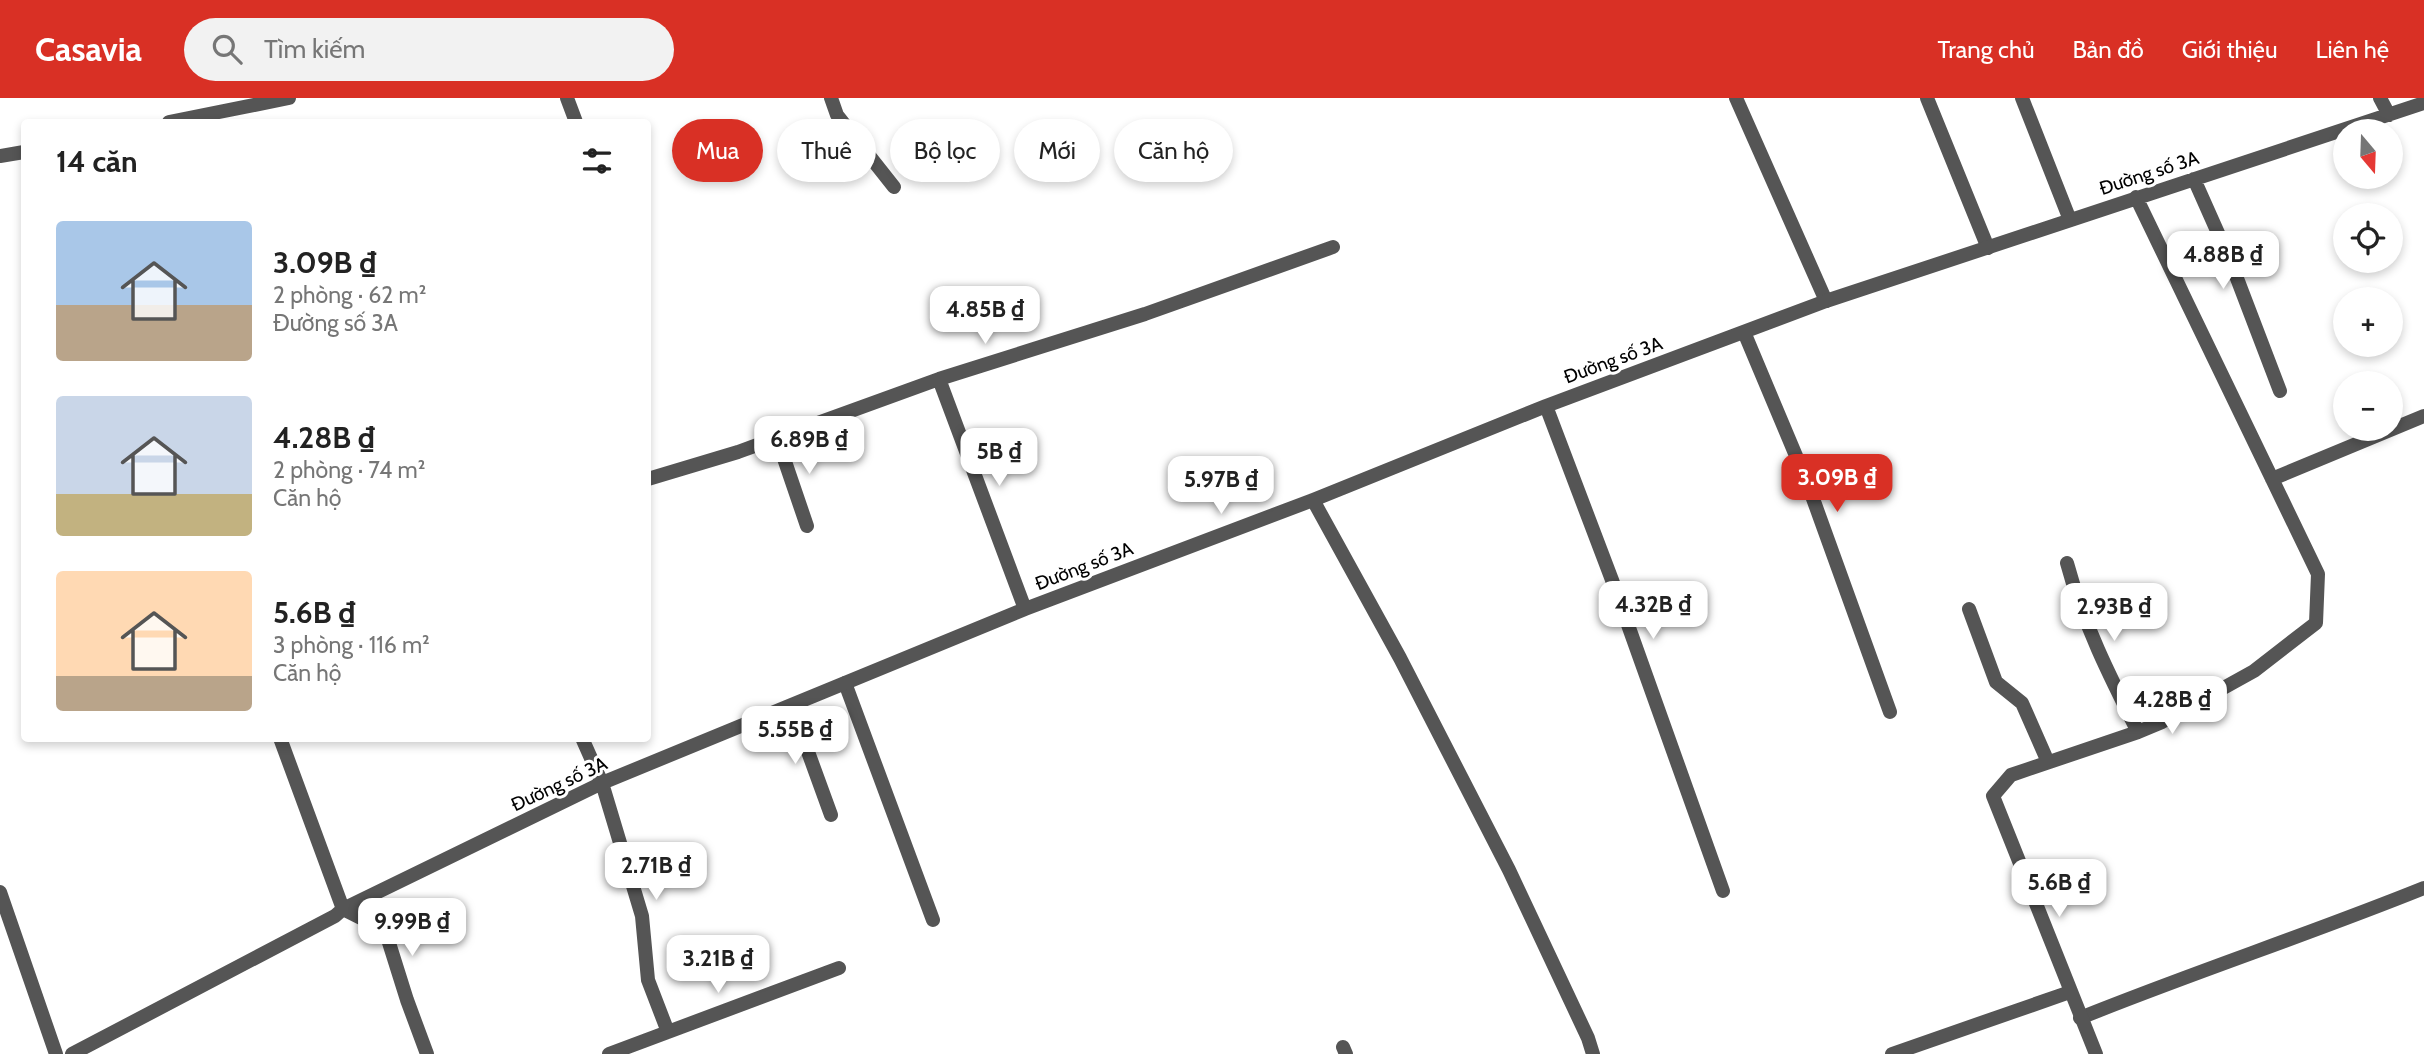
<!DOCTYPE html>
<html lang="vi">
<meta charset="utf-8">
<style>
:root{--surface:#fff;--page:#f2f2f2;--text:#222;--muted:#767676;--accent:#d93025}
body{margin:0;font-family:Cabin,sans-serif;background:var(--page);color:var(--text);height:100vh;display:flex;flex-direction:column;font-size:26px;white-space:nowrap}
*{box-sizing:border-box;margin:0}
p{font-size:23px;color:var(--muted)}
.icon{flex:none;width:38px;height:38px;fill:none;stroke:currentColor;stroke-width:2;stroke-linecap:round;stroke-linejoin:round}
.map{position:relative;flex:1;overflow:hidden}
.drawer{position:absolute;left:21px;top:21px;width:630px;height:623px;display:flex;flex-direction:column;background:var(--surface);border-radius:7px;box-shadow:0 4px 10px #0003}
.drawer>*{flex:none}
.hud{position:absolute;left:672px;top:21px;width:665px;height:63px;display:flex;gap:14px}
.needle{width:46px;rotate:161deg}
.tools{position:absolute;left:2333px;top:21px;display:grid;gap:14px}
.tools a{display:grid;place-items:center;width:70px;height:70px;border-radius:50%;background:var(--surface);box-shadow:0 4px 10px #0003;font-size:35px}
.price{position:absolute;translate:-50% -60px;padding:0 16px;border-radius:14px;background:#fff;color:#222;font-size:23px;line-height:46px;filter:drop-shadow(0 2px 4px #0008)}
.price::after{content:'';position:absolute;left:50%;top:42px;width:21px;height:16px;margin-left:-10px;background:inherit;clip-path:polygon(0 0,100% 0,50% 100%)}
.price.current{background:var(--accent);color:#fff}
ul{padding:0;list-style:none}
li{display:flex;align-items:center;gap:21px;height:175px;padding:0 35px}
li span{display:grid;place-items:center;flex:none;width:196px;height:140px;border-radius:7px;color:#555}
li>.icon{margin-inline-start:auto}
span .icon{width:84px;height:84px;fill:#fffc;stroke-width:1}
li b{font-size:30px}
h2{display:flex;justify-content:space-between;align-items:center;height:84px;padding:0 35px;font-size:30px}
.tag{padding:0 24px;border-radius:32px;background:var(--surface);box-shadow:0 4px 10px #0003;font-size:24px;line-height:63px}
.tag.current{background:var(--accent);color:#fff}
header{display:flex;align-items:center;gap:42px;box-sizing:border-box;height:98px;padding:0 35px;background:var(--accent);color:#fff}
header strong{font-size:33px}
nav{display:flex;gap:38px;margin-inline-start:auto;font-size:24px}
.search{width:490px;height:63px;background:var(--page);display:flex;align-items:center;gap:18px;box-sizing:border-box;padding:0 24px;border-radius:38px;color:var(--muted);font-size:26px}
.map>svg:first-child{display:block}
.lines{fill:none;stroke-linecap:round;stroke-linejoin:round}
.service{stroke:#555;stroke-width:14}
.minor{stroke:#555;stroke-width:14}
.tertiary{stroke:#555;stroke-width:14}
.labels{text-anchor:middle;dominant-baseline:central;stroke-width:6;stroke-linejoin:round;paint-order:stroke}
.street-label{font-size:19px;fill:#000;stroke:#fff}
</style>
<header>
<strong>Casavia</strong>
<div class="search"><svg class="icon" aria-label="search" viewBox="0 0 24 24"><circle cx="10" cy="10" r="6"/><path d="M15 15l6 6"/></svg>Tìm kiếm</div>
<nav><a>Trang chủ</a><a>Bản đồ</a><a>Giới thiệu</a><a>Liên hệ</a></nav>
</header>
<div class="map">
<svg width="2424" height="956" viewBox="0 0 2424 956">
<rect width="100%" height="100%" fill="#fff"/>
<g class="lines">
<path class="service" d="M 1736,0 L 1826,203
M 1927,0 L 1988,150
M 845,585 L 933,822
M 2080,920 C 2194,874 2310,836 2424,790"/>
<path class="minor" d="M 567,0 L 576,24
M 831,0 L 837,17 L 894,89
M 2022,0 L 2070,122
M 2380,0 L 2389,17
M 169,24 L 289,0
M 0,58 L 24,54
M 2194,81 L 2230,162 L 2280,293
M 1744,234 L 1807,384 L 1890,614
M 939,281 L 1025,511
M 1546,308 L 1612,482 L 1723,793
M 777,340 L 807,428
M 648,381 L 738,354 L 939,281 L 1145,216 L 1333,149
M 2272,381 L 2424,318
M 1313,402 L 1400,560 L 1509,772 L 1588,940 L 1593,956
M 2067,465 C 2083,525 2110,579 2138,634
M 1969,511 L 1996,584 L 2022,605 L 2048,664
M 791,607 L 831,717
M 280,640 L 343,811 L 385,832 L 407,902 L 427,956
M 582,640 L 602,685 L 642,818 L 648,882 L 668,934
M 1343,949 L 1346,956
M 72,956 L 335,818 L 343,811 L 602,685 L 1025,511 L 1313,402 L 1546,308 L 1826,203 L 2424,5
M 609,956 L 839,870
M 1892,956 L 2070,894
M 2096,956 L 1993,698 L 2011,677 L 2138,634 L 2162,624 L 2254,573 L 2316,525 L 2318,476 L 2136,99"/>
<path class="tertiary" d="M 0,794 L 56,956"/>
</g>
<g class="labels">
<g class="street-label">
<text transform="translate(2149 75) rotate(-18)">Đường số 3A</text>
<text transform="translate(1613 262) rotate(-20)">Đường số 3A</text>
<text transform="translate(1084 468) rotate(-21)">Đường số 3A</text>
<text transform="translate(559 686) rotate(-25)">Đường số 3A</text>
</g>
</g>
</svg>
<div class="tools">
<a><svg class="needle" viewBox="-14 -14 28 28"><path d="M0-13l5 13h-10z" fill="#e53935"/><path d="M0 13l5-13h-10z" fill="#767676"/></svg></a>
<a><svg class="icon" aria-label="locate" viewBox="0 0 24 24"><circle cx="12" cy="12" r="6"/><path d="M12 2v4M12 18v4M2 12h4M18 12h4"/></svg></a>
<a>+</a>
<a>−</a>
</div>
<b class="price" style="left:2223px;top:193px">4.88B ₫</b>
<b class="price" style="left:985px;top:248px">4.85B ₫</b>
<b class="price" style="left:809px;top:378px">6.89B ₫</b>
<b class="price" style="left:999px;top:390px">5B ₫</b>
<b class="price current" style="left:1837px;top:416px">3.09B ₫</b>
<b class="price" style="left:1221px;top:418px">5.97B ₫</b>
<b class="price" style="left:1653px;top:543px">4.32B ₫</b>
<b class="price" style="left:2114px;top:545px">2.93B ₫</b>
<b class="price" style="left:2172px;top:638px">4.28B ₫</b>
<b class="price" style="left:795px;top:668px">5.55B ₫</b>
<b class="price" style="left:656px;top:804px">2.71B ₫</b>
<b class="price" style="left:2059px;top:821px">5.6B ₫</b>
<b class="price" style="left:412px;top:860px">9.99B ₫</b>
<b class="price" style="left:718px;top:897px">3.21B ₫</b>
<div class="hud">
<a class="tag current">Mua</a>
<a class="tag">Thuê</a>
<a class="tag">Bộ lọc</a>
<a class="tag">Mới</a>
<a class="tag">Căn hộ</a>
</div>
<section class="drawer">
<h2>14 căn<svg class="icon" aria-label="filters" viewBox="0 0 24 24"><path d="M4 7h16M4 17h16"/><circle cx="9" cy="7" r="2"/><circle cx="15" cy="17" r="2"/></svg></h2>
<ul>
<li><span style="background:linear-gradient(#a9c7e8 60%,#b9a48a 0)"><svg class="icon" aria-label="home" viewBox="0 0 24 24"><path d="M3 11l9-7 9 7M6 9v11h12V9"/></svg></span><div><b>3.09B ₫</b><p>2 phòng · 62 m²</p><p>Đường số 3A</p></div></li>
<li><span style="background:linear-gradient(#c9d6e8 70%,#c2b280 0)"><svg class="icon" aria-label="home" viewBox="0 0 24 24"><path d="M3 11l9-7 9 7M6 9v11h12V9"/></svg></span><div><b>4.28B ₫</b><p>2 phòng · 74 m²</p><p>Căn hộ</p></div></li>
<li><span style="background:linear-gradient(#ffd9b3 75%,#b9a48a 0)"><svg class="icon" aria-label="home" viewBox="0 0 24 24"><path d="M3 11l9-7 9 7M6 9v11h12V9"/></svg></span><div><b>5.6B ₫</b><p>3 phòng · 116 m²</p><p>Căn hộ</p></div></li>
</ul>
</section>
</div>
